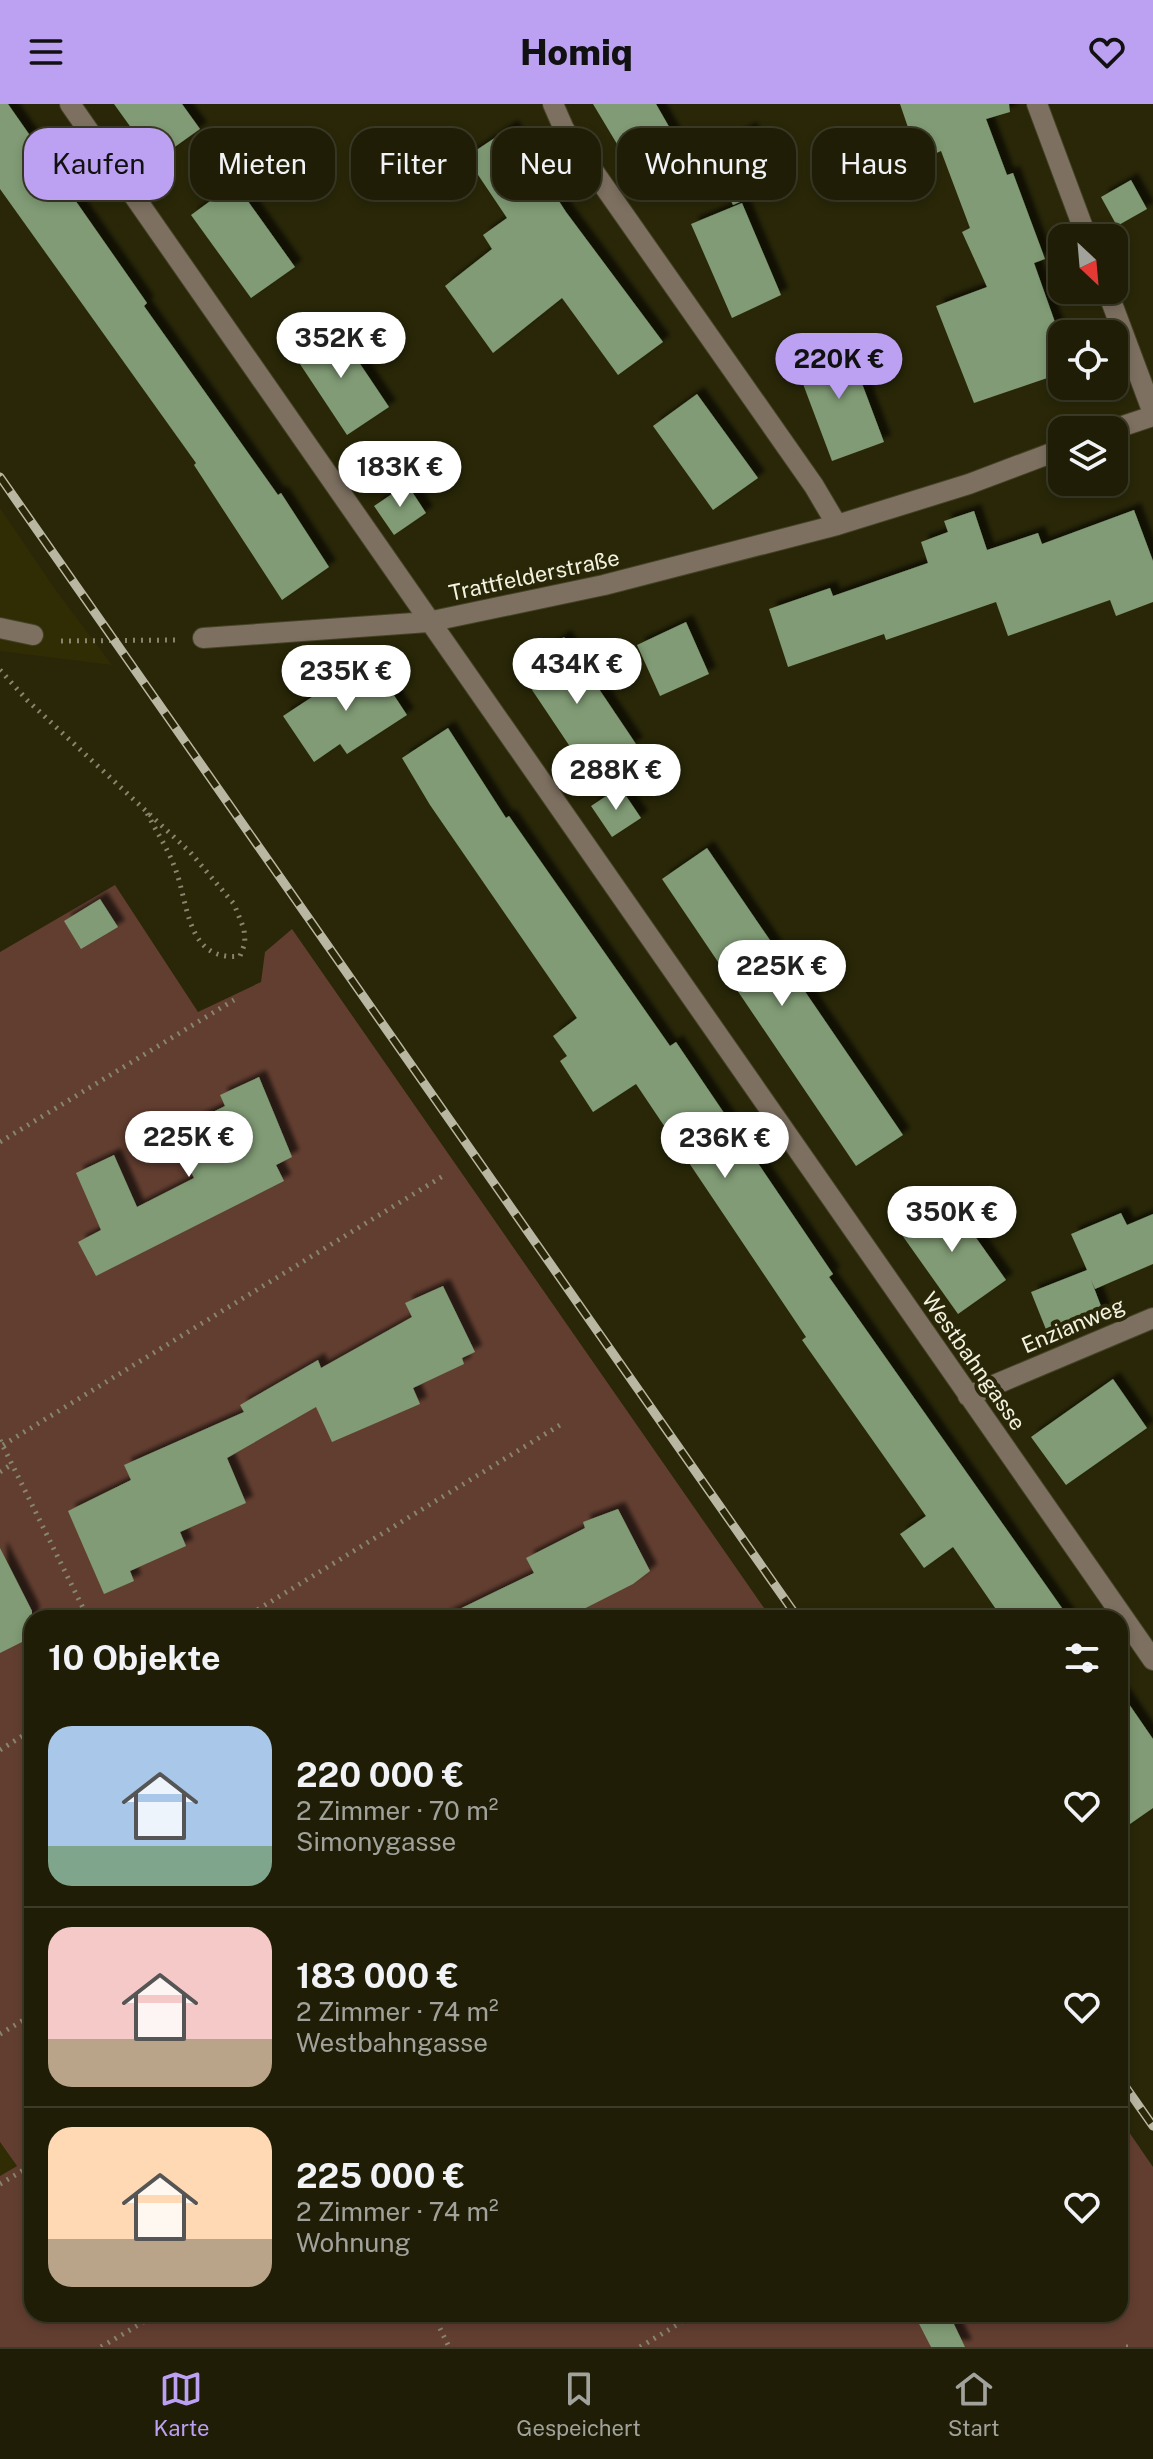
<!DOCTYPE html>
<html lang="de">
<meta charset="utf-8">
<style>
:root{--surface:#1f1d06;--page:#272610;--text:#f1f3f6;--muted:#a1a29b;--line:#3c3b28;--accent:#bca0f2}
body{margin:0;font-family:"Public Sans",sans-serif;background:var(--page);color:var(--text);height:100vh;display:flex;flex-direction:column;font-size:30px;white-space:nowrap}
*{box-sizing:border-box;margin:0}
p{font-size:26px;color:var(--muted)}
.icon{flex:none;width:44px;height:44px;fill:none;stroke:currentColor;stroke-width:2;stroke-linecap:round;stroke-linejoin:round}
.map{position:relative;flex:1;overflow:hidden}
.drawer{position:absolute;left:24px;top:1506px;width:1104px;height:712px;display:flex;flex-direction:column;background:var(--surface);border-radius:24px;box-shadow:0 4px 12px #0003,0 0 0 2px var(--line)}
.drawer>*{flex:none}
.top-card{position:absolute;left:24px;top:24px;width:1106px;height:72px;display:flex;gap:16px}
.needle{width:52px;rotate:154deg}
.tools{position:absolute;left:1048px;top:120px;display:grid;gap:16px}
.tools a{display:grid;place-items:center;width:80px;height:80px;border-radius:16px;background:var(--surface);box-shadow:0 4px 12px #0003,0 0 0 2px var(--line);font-size:40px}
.price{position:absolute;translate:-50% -68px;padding:0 18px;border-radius:28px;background:#fff;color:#222;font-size:26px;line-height:52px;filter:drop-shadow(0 2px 4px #0008)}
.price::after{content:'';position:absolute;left:50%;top:48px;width:24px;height:18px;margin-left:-12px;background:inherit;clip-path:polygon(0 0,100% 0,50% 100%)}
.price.current{background:var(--accent);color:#111}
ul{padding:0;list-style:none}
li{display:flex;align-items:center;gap:24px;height:200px;padding:0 24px}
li+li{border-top:2px solid var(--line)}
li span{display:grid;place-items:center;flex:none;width:224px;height:160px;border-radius:24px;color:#555}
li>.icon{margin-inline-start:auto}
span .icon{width:96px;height:96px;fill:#fffc;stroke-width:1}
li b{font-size:34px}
h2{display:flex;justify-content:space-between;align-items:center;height:96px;padding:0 24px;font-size:34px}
.chip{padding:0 28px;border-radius:24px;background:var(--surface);box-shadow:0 4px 12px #0003,0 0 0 2px var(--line);font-size:28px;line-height:72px}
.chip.current{background:var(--accent);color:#111}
header{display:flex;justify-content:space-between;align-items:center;height:104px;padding:0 24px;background:var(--accent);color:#111;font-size:36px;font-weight:800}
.dock{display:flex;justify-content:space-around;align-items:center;height:112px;border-top:2px solid var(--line);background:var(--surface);font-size:22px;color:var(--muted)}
.dock a{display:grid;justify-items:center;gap:4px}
.dock .current{color:var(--accent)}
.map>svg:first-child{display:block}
.built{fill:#302c04}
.green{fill:#623e30}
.building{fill:#809b74;filter:url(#shadow)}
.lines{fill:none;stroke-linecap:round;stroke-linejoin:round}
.minor-casing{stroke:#454326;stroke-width:22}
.path{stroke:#87856d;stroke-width:5;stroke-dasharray:2 6;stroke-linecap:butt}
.minor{stroke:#7d7061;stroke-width:20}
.rail-casing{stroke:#b9b7a2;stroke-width:9}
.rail{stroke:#292708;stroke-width:6;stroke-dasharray:18;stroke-linecap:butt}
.labels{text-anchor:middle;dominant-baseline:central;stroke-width:8;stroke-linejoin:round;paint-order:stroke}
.street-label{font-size:22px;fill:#f3f2e1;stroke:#292708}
</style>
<header><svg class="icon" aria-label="menu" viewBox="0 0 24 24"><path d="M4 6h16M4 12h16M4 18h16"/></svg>Homiq<svg class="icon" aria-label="heart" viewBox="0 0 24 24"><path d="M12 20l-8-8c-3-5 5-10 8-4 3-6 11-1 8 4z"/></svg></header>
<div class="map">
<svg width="1153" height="2243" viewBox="0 0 1153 2243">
<defs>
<filter id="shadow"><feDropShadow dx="7" dy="-7" stdDeviation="2" flood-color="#0009"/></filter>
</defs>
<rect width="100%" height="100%" fill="#292708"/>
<path class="built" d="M 0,404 L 57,488 L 112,561 L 0,547 Z
M 0,2038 L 17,2062 L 0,2072 Z"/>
<path class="green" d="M 115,781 L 198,908 L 261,878 L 265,848 L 292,825 L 771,1514 L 32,1514 L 32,2210 L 1120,2210 L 1120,2015 L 1153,2063 L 1153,2243 L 0,2243 L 0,2072 L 17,2062 L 0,2038 L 0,848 Z"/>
<path class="building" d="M 0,0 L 8,0 L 147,199 L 144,202 L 278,391 L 281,389 L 329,463 L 282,496 L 194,361 L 196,359 L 0,85 Z
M 114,0 L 182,0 L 200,25 L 155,57 Z
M 593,0 L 656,0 L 683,47 L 638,75 Z
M 900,0 L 1009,0 L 1010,8 L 986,15 L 1007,71 L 1013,69 L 1045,155 L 1034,159 L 1062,238 L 1062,269 L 974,299 L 936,202 L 987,183 L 962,128 L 970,124 L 941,47 L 932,51 L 926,34 L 913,38 Z
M 511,23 L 566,108 L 663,238 L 618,271 L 562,194 L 493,249 L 445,182 L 492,145 L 483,131 L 507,114 L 466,53 Z
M 750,25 L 777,82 L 733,101 L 707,46 Z
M 1131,76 L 1147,105 L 1117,122 L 1101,93 Z
M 235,79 L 295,163 L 251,194 L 191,111 Z
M 742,99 L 781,191 L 732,214 L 691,120 Z
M 334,221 L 389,303 L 347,331 L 292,248 Z
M 846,237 L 884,338 L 832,357 L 794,256 Z
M 697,290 L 758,374 L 713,406 L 653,322 Z
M 407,380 L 426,409 L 394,431 L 374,402 Z
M 1134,406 L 1153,457 L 1153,498 L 1116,512 L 1110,496 L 1008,532 L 996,498 L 886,536 L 884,530 L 788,563 L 769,505 L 830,484 L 833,492 L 928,459 L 921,438 L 948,428 L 944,417 L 974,407 L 987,446 L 1038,429 L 1042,440 Z
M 686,518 L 709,570 L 660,592 L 637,541 Z
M 564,533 L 636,640 L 589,671 L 518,565 Z
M 370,555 L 407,611 L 347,650 L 340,640 L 314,658 L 283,612 Z
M 448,624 L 506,714 L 509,712 L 670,942 L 676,938 L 833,1170 L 829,1173 L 1069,1514 L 1002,1514 L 953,1443 L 924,1464 L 900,1430 L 926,1412 L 802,1236 L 806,1233 L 636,980 L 593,1008 L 560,957 L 567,952 L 553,932 L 577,914 L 430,701 L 402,654 Z
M 620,683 L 641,714 L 612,733 L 591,702 Z
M 707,744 L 903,1031 L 856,1062 L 662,775 Z
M 100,795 L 118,823 L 81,845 L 64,817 Z
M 259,973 L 292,1053 L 276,1061 L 284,1077 L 96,1172 L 78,1138 L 101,1126 L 76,1069 L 114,1051 L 137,1103 L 194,1074 L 172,1028 L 225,1002 L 220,991 Z
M 945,1090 L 1006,1176 L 958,1210 L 897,1124 Z
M 1121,1109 L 1127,1121 L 1153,1110 L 1153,1160 L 1095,1185 L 1091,1176 L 1104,1210 L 1049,1233 L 1031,1188 L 1087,1166 L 1071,1130 Z
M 443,1182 L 475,1248 L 462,1254 L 464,1260 L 413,1284 L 420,1300 L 332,1338 L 316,1303 L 227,1354 L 246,1399 L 180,1428 L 186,1442 L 130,1467 L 134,1477 L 104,1490 L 68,1407 L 131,1376 L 124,1361 L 244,1308 L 240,1301 L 318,1256 L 321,1264 L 412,1213 L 405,1199 Z
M 1113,1275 L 1147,1324 L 1066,1381 L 1031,1333 Z
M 618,1405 L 650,1467 L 633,1480 L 566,1514 L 441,1514 L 534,1469 L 526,1454 L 585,1424 L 583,1418 Z
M 0,1444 L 32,1507 L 32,1533 L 0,1549 Z
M 1120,1587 L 1153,1635 L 1153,1704 L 1120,1727 Z
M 914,2210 L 949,2210 L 965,2243 L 931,2243 Z"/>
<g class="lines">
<g class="minor-casing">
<path id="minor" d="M 70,0 L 1153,1556
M 553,0 L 564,25 L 814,382 L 837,421
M 1037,0 L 1087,134
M 1107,186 L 1153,309
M 1111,326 L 1153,312
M 0,524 L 33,531
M 203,534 L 428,518 L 604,481 L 837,421 L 969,380 L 1062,345
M 968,1292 L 1153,1214"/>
</g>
<path class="path" d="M 61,537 L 175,536
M 0,566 L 27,596 L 190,748 L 234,800 L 244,825 L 245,839 L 240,852 C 186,858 189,800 175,764 C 168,745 156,727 147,709
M 0,1038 L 234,896
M 0,1336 L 88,1514
M 3,1341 L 443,1072
M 0,1368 L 12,1360
M 244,1514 L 560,1321
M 0,1646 L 32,1626
M 0,1930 L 32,1911
M 0,2080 L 32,2061
M 433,2210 L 449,2243
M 101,2243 L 157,2210
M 640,2243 L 695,2210
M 1126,2243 L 1130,2243"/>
<use href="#minor" class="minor"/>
<g class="rail-casing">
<path id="rail" d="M 0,373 L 798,1514
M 1120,1975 L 1153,2022"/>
</g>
<use href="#rail" class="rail"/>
</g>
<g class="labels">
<g class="street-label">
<text transform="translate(534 471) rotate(-12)">Trattfelderstraße</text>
<text transform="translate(1073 1221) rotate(-23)">Enzianweg</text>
<text transform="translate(974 1257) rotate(55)">Westbahngasse</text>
</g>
</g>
</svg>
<div class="tools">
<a><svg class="needle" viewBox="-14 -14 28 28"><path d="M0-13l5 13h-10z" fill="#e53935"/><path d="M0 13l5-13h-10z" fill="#a1a29b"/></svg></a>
<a><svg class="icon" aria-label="locate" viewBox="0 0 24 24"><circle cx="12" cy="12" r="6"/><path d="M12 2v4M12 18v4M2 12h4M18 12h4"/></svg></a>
<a><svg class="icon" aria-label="layers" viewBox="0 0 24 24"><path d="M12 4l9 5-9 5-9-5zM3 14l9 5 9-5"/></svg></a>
</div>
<b class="price" style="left:341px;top:276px">352K €</b>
<b class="price current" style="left:839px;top:297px">220K €</b>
<b class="price" style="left:400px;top:405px">183K €</b>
<b class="price" style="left:577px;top:602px">434K €</b>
<b class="price" style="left:346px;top:609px">235K €</b>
<b class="price" style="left:616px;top:708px">288K €</b>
<b class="price" style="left:782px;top:904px">225K €</b>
<b class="price" style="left:189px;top:1075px">225K €</b>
<b class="price" style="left:725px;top:1076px">236K €</b>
<b class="price" style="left:952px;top:1150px">350K €</b>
<div class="top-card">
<a class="chip current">Kaufen</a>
<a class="chip">Mieten</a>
<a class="chip">Filter</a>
<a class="chip">Neu</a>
<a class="chip">Wohnung</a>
<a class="chip">Haus</a>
</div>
<section class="drawer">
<h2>10 Objekte<svg class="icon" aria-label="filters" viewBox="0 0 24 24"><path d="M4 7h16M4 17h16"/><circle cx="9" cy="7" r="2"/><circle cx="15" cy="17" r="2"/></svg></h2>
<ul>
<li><span style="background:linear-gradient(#a9c7e8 75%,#7fa58c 0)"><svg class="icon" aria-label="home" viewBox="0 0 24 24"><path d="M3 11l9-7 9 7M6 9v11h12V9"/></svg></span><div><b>220 000 €</b><p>2 Zimmer · 70 m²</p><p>Simonygasse</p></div><svg class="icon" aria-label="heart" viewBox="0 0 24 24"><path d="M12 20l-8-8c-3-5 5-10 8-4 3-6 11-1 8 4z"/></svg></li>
<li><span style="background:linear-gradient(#f6c9c9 70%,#b9a48a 0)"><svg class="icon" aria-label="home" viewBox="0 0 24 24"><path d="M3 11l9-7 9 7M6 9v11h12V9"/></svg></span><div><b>183 000 €</b><p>2 Zimmer · 74 m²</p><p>Westbahngasse</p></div><svg class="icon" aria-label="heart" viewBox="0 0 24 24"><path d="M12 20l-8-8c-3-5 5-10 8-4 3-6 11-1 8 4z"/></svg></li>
<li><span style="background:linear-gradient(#ffd9b3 70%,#b9a48a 0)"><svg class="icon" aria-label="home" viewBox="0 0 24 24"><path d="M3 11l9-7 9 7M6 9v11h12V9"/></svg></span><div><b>225 000 €</b><p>2 Zimmer · 74 m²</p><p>Wohnung</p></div><svg class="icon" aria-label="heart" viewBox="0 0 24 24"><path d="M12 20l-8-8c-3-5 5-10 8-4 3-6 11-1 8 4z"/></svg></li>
</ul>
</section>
</div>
<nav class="dock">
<a class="current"><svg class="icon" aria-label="map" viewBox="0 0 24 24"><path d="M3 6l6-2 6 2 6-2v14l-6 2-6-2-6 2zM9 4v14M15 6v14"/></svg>Karte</a>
<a><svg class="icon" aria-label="saved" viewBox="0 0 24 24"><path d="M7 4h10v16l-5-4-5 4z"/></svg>Gespeichert</a>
<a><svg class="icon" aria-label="home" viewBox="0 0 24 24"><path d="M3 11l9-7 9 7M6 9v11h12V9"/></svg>Start</a>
</nav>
